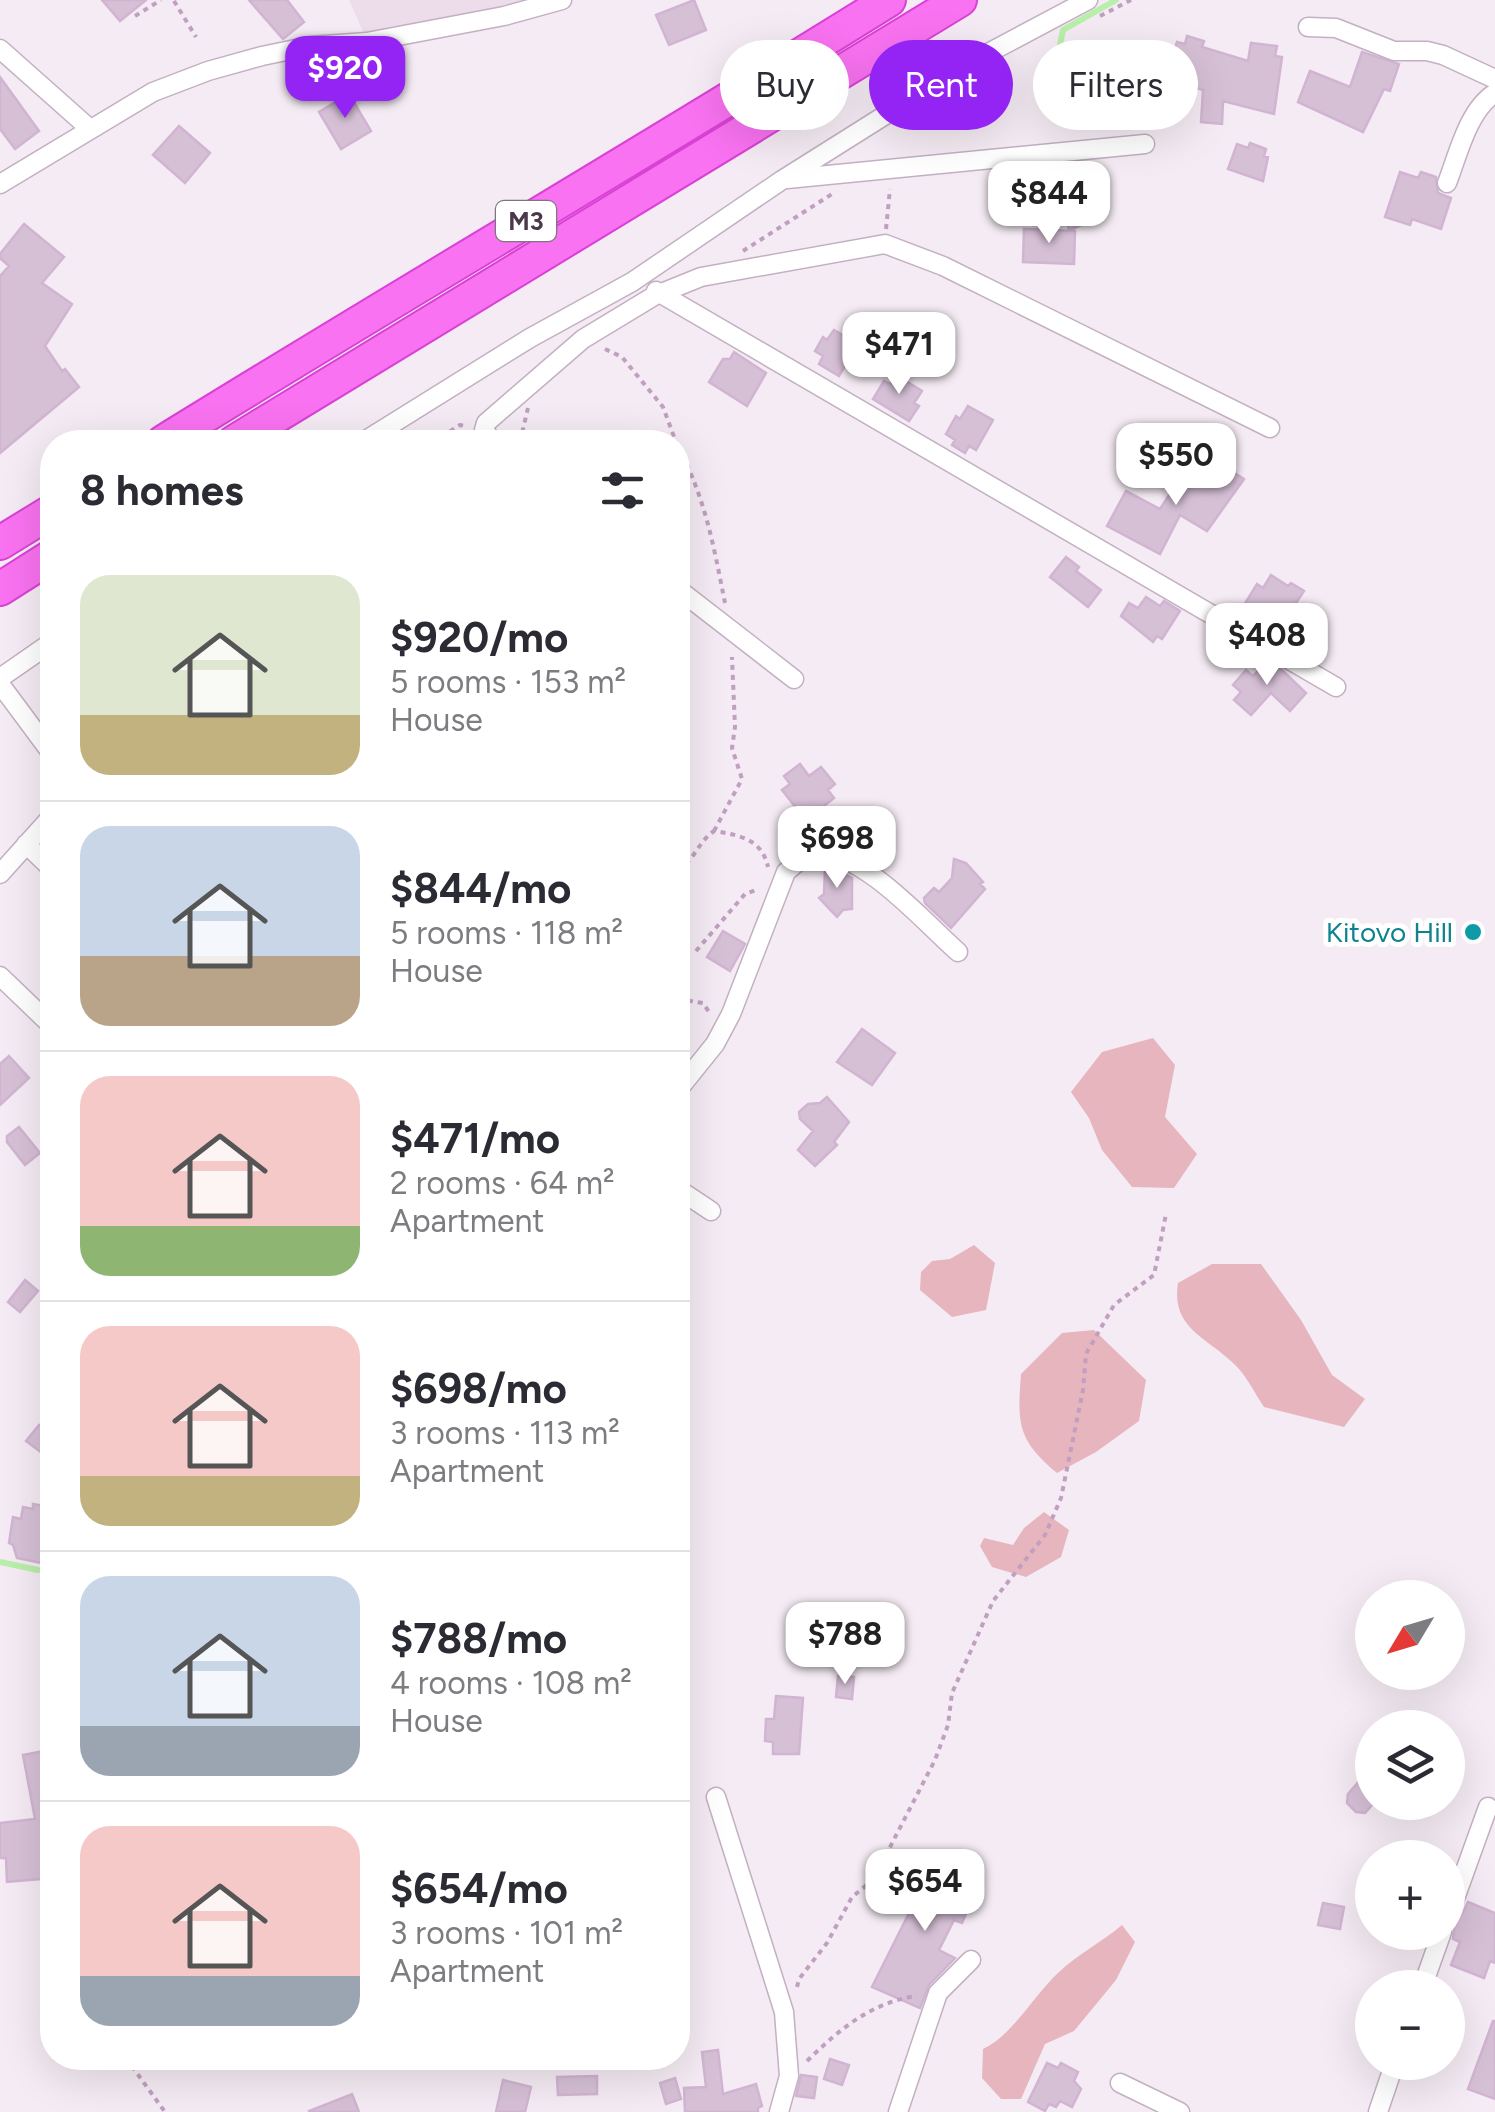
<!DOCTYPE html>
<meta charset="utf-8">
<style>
:root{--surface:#fff;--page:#f2f2f3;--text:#2b2b33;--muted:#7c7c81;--line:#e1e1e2;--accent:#9424f3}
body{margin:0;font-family:Figtree,sans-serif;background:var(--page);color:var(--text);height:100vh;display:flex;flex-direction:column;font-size:38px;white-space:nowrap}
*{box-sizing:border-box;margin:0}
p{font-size:32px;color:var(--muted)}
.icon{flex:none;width:55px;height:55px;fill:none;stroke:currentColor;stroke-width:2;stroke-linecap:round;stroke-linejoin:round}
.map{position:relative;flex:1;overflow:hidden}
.sheet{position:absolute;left:40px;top:430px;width:650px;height:1640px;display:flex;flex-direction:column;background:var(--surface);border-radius:40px;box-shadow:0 10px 40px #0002}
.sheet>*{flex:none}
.hud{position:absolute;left:720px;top:40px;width:625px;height:90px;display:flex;gap:20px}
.needle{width:65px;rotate:232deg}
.tools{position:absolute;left:1355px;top:1580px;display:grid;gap:20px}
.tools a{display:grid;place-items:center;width:110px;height:110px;border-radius:50%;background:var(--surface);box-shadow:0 10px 40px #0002;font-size:50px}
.price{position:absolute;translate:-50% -85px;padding:0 22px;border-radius:20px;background:#fff;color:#222;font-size:32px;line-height:65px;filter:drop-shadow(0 2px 5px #0008)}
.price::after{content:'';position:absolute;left:50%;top:60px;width:30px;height:22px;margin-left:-15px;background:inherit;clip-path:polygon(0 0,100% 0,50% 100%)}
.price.current{background:var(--accent);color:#fff}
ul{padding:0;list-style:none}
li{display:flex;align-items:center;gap:30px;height:250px;padding:0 40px}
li+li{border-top:2px solid var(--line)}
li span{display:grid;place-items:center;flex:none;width:280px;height:200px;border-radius:30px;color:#555}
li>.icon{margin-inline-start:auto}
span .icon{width:120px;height:120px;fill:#fffc;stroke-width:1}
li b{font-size:42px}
h2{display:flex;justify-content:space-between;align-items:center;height:120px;padding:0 40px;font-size:42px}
.chip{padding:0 35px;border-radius:45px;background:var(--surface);box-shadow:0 10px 40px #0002;font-size:35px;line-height:90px}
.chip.current{background:var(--accent);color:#fff}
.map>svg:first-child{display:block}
.residential{fill:#edddeb}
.green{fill:#e7b5bd}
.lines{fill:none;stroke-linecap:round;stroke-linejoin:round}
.stream{stroke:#b8efaa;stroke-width:6}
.building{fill:#d6c0d6;stroke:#d1b4d1;stroke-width:2.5}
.minor-casing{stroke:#c3b0c2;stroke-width:21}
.motorway-casing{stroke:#d941d5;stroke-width:36}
.path{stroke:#c19fc0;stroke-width:4;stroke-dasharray:5 5;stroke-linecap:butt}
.minor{stroke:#fff;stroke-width:18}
.motorway{stroke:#f972f1;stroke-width:32}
.culture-dot{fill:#0f9aa8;stroke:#fff;stroke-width:4}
.labels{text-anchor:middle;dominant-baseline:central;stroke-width:10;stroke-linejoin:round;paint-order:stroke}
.shield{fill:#fff;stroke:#807480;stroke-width:2.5}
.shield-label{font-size:25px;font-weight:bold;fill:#493949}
.culture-label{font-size:28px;fill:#0d838f;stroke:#fff;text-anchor:end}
</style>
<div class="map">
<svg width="1495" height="2112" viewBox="0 0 1495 2112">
<rect width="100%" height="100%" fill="#f5ebf4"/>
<path class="residential" d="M 349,0 L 523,0 L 420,28 L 393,26 L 365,36 Z"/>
<path class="green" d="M 1153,1038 L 1175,1065 L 1165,1117 L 1197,1154 L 1174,1188 L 1132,1187 L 1102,1150 L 1089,1118 L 1071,1092 L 1102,1052 Z
M 974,1245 L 995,1263 L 986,1310 L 952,1317 L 920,1290 L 921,1272 L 932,1261 L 950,1259 Z
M 1212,1264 L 1261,1264 L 1301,1320 L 1332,1375 L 1365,1399 L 1344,1427 L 1264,1407 C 1254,1392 1245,1373 1232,1362 C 1204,1336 1171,1327 1178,1283 Z
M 1094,1330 L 1146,1380 L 1139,1421 L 1096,1452 L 1057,1473 C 1018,1440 1017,1425 1021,1374 L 1062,1333 Z
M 1044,1512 L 1069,1530 L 1061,1557 L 1026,1577 L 992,1567 L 980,1546 L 984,1538 L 1013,1545 L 1024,1528 Z
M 1122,1925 L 1135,1942 L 1116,1980 L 1074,2031 L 1045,2044 L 1021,2099 L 1001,2099 L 982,2078 L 983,2049 C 1012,2036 1034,1995 1059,1972 C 1078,1954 1102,1942 1122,1925 Z"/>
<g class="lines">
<path class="stream" d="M 1060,45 L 1063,30 L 1116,0
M 946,87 L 974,70
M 0,1562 L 38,1570"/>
</g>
<path class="building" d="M 102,0 L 146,0 L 120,21 Z
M 249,0 L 287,0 L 304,22 L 283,39 Z
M 694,0 L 706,30 L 669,45 L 656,15 Z
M 1187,36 L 1204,41 L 1202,47 L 1248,61 L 1251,43 L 1277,46 L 1275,56 L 1282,57 L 1274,114 L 1223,101 L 1222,124 L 1201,122 L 1203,90 L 1166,79 L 1177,42 L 1185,44 Z
M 1362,52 L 1399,64 L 1390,91 L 1384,89 L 1363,132 L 1298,102 L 1310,71 L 1350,87 Z
M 1107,61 L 1141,61 L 1142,109 L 1124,109 L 1124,120 L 1106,120 L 1101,70 L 1107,70 Z
M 0,77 L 39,131 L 15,149 L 0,129 Z
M 349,94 L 371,131 L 341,149 L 319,112 Z
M 179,126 L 210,153 L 185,183 L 153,155 Z
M 1250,143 L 1266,149 L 1264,156 L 1268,157 L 1263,181 L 1228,169 L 1237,144 L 1248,148 Z
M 1400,172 L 1418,178 L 1421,172 L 1436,177 L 1438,193 L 1451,198 L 1441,229 L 1412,219 L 1410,225 L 1385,217 Z
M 1079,179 L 1082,185 L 1093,181 L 1104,216 L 1069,230 L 1055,186 Z
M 24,224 L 64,257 L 42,283 L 72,304 L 45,346 L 62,371 L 65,369 L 79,387 L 0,453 L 0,276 L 9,266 L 0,258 L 0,254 Z
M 1024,229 L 1075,231 L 1074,264 L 1023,262 Z
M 834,330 L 858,344 L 839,376 L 819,364 L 823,356 L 815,351 L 823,337 L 827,340 Z
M 734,352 L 766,373 L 747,406 L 709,382 L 723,359 L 730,359 Z
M 896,375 L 922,391 L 914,403 L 919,406 L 909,421 L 873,399 L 884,381 L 890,384 Z
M 968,406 L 993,420 L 976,450 L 969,446 L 965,453 L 952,445 L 955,440 L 946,434 L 956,416 L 960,419 Z
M 1217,462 L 1244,479 L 1207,531 L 1180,515 L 1160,554 L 1107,526 L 1126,491 L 1160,509 L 1185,471 L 1204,483 Z
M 1066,557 L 1079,567 L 1076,571 L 1101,590 L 1088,607 L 1050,577 Z
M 1271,575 L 1288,586 L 1291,583 L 1304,591 L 1290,612 L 1284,608 L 1268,633 L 1243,617 L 1249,608 L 1244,605 L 1257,584 L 1263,588 Z
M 1146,597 L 1160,606 L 1164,601 L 1180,611 L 1162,639 L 1157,636 L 1153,642 L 1121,616 L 1129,603 L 1138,608 Z
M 1267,661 L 1282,670 L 1306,693 L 1290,711 L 1271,693 L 1251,715 L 1234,700 L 1241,692 L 1233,685 L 1246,670 L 1253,676 Z
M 800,764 L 809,776 L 821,767 L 835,784 L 828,790 L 834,798 L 820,809 L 826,817 L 812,828 L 782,790 L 790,784 L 784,776 Z
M 954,859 L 966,863 L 983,882 L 980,884 L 985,889 L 951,928 L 925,903 L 924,898 L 934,888 L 939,892 L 952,878 Z
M 830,867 L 852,878 L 852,909 L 843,910 L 837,917 L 819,898 L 824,894 L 825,870 Z
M 723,931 L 745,944 L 730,971 L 707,957 Z
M 862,1029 L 895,1053 L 872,1085 L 837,1062 Z
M 9,1056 L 29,1078 L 0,1105 L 0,1064 Z
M 827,1097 L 849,1122 L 834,1142 L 837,1145 L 815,1166 L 798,1150 L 813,1131 L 800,1119 L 799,1112 L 808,1104 L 820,1103 Z
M 19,1127 L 40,1153 L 25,1165 L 7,1142 L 7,1136 Z
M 25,1280 L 38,1291 L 20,1312 L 8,1302 Z
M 39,1425 L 52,1436 L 42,1453 L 26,1441 Z
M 33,1504 L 50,1507 L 49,1529 L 52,1529 L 46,1564 L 17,1558 L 13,1545 L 9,1543 L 13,1517 L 21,1519 L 23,1507 L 33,1509 Z
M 838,1676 L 854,1677 L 852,1699 L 836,1697 Z
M 776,1696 L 803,1698 L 799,1754 L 773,1754 L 773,1742 L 765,1741 L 766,1719 L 774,1719 Z
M 49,1750 L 52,1786 L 43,1788 L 52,1811 L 52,1878 L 7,1882 L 6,1858 L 0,1858 L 0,1823 L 35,1819 L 23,1755 Z
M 1372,1766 L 1372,1805 L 1365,1813 L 1356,1812 L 1347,1803 L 1348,1794 Z
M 928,1858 L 972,1878 L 962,1900 L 970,1904 L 962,1923 L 954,1920 L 939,1950 L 955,1958 L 929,1985 L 920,2008 L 872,1987 L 915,1901 L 909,1898 Z
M 1468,1902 L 1495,1913 L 1495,1963 L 1490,1961 L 1484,1978 L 1451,1965 L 1460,1942 L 1453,1939 L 1454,1929 Z
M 1323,1903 L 1344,1907 L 1340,1929 L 1318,1925 Z
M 1493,2021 L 1495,2021 L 1495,2099 L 1468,2089 Z
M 718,2050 L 723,2094 L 756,2084 L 762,2106 L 758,2108 L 758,2112 L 685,2112 L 684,2088 L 706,2087 L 702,2052 Z
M 830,2059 L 849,2065 L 842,2085 L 824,2079 Z
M 1047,2063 L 1058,2068 L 1061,2063 L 1078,2072 L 1074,2081 L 1081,2089 L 1072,2107 L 1060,2101 L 1056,2107 L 1049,2104 L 1045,2111 L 1028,2102 Z
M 801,2075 L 817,2077 L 814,2098 L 796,2096 Z
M 597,2076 L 597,2094 L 558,2095 L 557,2077 Z
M 675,2078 L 681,2099 L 666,2104 L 660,2083 Z
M 503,2080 L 531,2087 L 525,2112 L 496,2112 Z
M 352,2094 L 359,2112 L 309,2112 L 309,2111 Z"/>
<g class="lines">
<g class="minor-casing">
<path id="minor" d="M 1308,27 L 1336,28 L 1394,51 L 1427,51 L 1443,55 L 1495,79
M 0,49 L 89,128
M 787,179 L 1145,144
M 1447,183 C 1458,155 1468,110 1495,93
M 0,184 L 153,92 L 208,71 L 262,56 L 310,46 L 367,42 L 504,16 L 562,0
M 656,291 L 1336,687
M 363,442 L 530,338 L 632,282 L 782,180 L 960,68 L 1088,0
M 493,442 L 484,430 L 486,423 L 583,339 L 654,296 L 701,277 L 885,244 L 943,266 L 1270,428
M 678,589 L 794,679
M 0,678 L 52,642
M 0,684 L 52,754
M 26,844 L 52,869
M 0,874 L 52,816
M 0,976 L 52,1026
M 678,1090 L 715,1044 L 731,1014 L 786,872 L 813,849 C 869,858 917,915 958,952
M 678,1189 L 711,1211
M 716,1797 L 784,2012 L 789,2076 L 779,2112
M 1448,1918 L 1488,1807
M 1422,1988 L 1442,1932
M 1120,2083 L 1180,2112
M 898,2112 L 938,1993 L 971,1960
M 1378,2112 L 1395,2062"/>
</g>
<g class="motorway-casing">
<path id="motorway" d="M 163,442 C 404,293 649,150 889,0
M 234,442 L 960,0
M 0,543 L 52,511
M 0,589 L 52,556"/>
</g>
<path class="path" d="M 174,1 L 196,37
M 135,16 L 161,0
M 1100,16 L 1131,0
M 886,229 L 890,189
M 743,251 L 832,194
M 605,349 L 622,357 L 663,407 L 676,442
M 433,442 L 460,425 L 465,426
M 520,442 L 528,408
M 678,446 C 706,501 713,543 725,603
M 714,831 L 742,779 L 732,748 L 735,727 L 732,657
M 678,870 C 694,861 698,842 714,831 C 739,835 762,839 768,867
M 696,951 L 745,894 L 759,889
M 678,999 L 703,1003 L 711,1015
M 797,1987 L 799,1979 L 827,1943 L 852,1897 L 873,1880 L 935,1760 L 948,1725 L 952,1693 L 993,1601 L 1045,1535 L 1061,1498 L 1083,1390 L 1086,1354 L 1114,1305 L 1154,1275 L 1166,1214
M 126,2058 L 165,2112
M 807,2061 C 839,2030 871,2002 917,1996"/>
<use href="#minor" class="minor"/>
<use href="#motorway" class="motorway"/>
</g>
<circle class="culture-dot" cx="1473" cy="932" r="10"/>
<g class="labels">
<rect class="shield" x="496" y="201" width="60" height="40" rx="8"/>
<g class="shield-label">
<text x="526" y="221">M3</text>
</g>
<g class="culture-label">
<text x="1453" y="932">Kitovo Hill</text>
</g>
</g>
</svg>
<div class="tools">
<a><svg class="needle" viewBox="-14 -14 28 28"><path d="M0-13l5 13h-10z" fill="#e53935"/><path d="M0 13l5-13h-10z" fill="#7c7c81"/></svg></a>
<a><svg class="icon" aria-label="layers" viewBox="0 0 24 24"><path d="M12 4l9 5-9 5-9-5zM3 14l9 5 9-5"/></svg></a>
<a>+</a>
<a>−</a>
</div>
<b class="price current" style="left:345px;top:121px">$920</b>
<b class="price" style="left:1049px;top:246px">$844</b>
<b class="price" style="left:899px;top:397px">$471</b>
<b class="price" style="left:1176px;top:508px">$550</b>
<b class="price" style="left:1267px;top:688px">$408</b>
<b class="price" style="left:837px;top:891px">$698</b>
<b class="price" style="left:845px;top:1687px">$788</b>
<b class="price" style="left:925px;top:1934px">$654</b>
<div class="hud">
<a class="chip">Buy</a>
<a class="chip current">Rent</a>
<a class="chip">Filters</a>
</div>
<section class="sheet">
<h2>8 homes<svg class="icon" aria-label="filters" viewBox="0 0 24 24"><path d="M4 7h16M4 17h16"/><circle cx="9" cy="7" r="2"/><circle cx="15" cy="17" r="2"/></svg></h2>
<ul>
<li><span style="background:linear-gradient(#dfe7d0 70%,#c2b280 0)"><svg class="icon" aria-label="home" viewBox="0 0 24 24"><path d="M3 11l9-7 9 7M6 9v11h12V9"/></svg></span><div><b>$920/mo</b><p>5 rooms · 153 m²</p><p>House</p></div></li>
<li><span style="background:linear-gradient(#c9d6e8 65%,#b9a48a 0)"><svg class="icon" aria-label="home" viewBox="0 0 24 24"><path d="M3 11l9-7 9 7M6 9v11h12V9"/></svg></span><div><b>$844/mo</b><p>5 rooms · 118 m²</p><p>House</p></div></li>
<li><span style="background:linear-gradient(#f6c9c9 75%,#8fb573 0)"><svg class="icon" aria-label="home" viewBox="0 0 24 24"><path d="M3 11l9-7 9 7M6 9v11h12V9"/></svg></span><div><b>$471/mo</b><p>2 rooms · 64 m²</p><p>Apartment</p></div></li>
<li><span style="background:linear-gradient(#f6c9c9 75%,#c2b280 0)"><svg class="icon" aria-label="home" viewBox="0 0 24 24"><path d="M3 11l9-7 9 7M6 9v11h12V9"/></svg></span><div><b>$698/mo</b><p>3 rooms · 113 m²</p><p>Apartment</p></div></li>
<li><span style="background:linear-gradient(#c9d6e8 75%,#9aa5b1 0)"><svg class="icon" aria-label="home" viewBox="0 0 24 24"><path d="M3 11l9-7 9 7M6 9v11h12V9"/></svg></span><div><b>$788/mo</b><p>4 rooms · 108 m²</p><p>House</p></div></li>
<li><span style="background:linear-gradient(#f6c9c9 75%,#9aa5b1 0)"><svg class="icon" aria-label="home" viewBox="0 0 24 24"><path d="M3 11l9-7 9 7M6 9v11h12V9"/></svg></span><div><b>$654/mo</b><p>3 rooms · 101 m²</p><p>Apartment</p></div></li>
</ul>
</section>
</div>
